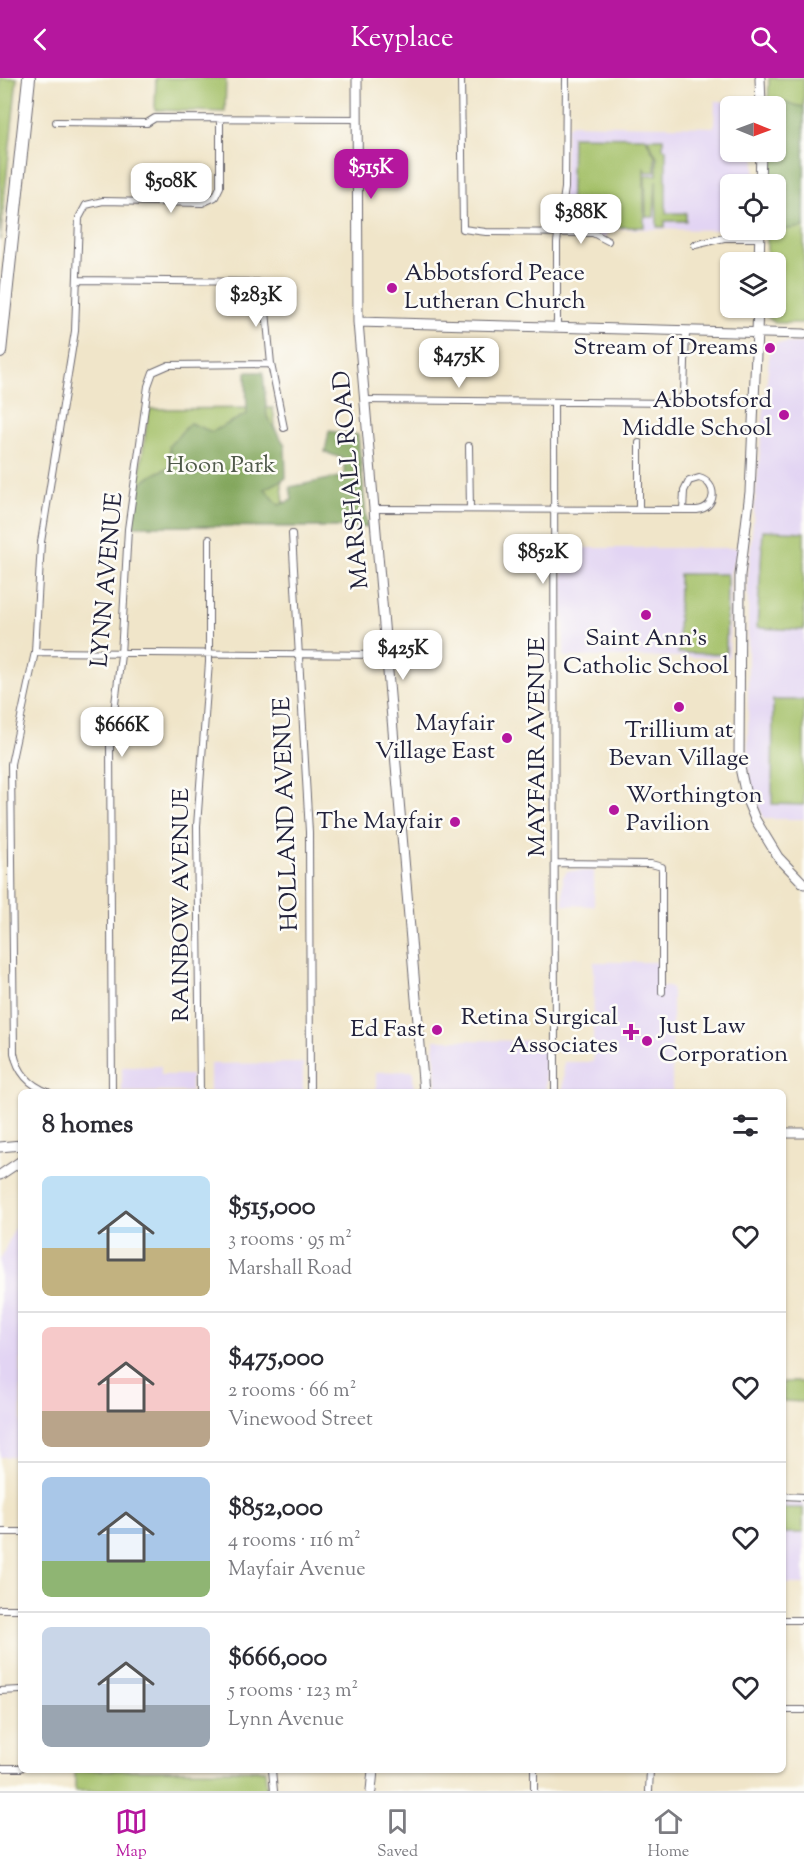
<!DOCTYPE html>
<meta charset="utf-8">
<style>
:root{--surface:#fff;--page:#f7f7f7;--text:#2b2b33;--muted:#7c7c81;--line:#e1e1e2;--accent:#b5179e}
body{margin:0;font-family:"Sorts Mill Goudy",serif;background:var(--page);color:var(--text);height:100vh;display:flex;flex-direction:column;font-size:22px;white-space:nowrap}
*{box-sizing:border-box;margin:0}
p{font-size:20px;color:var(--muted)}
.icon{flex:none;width:33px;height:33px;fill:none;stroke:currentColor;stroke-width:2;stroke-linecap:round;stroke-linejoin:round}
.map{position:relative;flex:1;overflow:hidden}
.details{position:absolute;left:18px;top:1011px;width:768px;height:684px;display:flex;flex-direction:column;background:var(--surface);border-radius:9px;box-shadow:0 2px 4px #0004}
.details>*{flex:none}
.needle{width:39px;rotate:91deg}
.buttons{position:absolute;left:720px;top:18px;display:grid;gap:12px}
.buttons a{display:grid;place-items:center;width:66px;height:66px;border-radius:9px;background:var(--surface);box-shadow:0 2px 4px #0004;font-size:30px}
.price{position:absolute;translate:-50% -51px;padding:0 14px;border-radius:12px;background:#fff;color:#222;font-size:20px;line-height:39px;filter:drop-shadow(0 2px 3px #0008)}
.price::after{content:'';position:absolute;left:50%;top:36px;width:18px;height:14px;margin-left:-9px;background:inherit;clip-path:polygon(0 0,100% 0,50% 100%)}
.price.current{background:var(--accent);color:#fff}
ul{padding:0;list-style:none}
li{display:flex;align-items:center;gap:18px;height:150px;padding:0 24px}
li+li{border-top:2px solid var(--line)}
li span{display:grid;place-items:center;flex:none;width:168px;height:120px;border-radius:9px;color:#555}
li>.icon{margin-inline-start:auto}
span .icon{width:72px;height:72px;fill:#fffc;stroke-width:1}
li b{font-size:26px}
h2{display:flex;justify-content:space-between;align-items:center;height:72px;padding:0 24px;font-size:26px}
header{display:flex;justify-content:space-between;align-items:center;height:78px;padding:0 24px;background:var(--accent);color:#fff;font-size:27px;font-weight:600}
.tab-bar{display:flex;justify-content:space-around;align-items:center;height:84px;border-top:2px solid var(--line);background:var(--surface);font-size:16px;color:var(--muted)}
.tab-bar a{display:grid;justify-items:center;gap:3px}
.tab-bar .current{color:var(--accent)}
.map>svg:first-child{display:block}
.built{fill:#e2d4f3}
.green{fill:#a3bf66;stroke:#627050;stroke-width:1.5}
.forest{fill:#82a65b;stroke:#52644b;stroke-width:1.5}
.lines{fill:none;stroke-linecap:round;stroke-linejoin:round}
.street-casing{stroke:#6a666d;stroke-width:8}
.secondary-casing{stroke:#6a666d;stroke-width:11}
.highway-casing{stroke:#6a666d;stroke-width:14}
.street{stroke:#fff;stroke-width:6}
.secondary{stroke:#fff;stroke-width:9}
.highway{stroke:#fff;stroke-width:12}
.poi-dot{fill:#b5179e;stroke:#fdfcf7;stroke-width:2}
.labels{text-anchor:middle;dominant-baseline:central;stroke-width:5;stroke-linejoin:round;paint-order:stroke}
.poi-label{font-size:24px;fill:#22223b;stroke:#fdfcf7;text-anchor:end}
.park-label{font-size:24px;fill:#4f594a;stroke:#fdfcf7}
.street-label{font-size:24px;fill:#22223b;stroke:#fdfcf7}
</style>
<header><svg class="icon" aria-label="back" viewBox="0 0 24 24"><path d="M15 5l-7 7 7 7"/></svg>Keyplace<svg class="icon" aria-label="search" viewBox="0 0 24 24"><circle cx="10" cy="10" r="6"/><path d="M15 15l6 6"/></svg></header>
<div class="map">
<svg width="804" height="1713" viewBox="0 0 804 1713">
<rect width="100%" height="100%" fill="#fdfcf7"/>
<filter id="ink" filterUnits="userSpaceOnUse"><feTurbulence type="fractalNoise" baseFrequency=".0167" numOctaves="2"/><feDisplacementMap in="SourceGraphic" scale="12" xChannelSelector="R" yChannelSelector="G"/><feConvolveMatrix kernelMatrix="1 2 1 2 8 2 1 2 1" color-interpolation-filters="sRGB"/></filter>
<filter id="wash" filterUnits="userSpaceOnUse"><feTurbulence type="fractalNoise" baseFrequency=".008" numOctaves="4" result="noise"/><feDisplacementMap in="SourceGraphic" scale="24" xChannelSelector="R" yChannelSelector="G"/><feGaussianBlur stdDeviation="1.35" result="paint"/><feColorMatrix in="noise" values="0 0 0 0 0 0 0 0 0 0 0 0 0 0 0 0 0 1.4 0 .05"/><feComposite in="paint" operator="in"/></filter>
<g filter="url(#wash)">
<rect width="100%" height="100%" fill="#f0e5c9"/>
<path class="built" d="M 715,23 L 756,25 L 756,28 L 730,28 L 730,74 L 755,74 L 754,106 L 730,106 L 730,152 L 754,152 L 609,151 L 606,160 L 560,153 L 567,50 L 571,46 L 714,49 Z
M 777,265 L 804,265 L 804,741 L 764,741 L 754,716 L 748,689 L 748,497 L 770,270 Z
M 562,470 L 739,470 L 730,495 L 729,579 L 564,579 Z
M 567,793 L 594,793 L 594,828 L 563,827 L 563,799 Z
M 594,884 L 657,884 L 658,909 L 672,909 L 672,1014 L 563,1014 L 564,984 L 593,984 Z
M 434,962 L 545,963 L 546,1014 L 436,1014 Z
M 303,985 L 303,1014 L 210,1014 L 210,986 Z
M 161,988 L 161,997 L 191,997 L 191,1014 L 122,1014 L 122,989 Z
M 413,993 L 414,1014 L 376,1014 L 376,994 Z
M 21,1136 L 21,1378 L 0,1379 L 0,1182 Z
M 783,1425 L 804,1425 L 804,1506 L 783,1506 Z"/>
<path class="green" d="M 0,0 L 17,0 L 0,162 Z
M 156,0 L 226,0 L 225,34 L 155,32 Z
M 769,0 L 804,0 L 804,245 L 775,245 L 766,238 L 767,230 L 776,230 L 776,184 L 767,184 L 767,152 L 776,152 L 776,28 L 768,28 Z
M 572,58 L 645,59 L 655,78 L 655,94 L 645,94 L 644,89 L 644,149 L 570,150 Z
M 647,60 L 663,60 L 663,70 L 666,71 L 666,135 L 686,135 L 686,143 L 665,143 L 665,149 L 657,149 L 656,102 L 654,139 L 646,139 L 645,97 L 657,97 L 657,79 Z
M 273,330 L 286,442 L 366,443 L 367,449 L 132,448 L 149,331 Z
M 763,452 L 804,454 L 804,552 L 757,550 Z
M 679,496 L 727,496 L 726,576 L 678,575 Z
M 773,622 L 804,622 L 804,727 L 772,726 Z
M 783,1304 L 804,1304 L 804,1324 L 783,1323 Z
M 783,1430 L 803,1430 L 803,1455 L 783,1455 Z
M 75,1692 L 265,1692 L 267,1713 L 75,1713 Z"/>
<path class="forest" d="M 768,21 L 804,29 L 804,149 L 767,154 L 767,152 L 776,152 L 776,106 L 768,106 L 768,74 L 776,74 L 776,28 L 768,28 Z
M 246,294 L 263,294 L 267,339 L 285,367 L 286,400 L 265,411 L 279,427 L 292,422 L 290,409 L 344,398 L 344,381 L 325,374 L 329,353 L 358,357 L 367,449 L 132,448 C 137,414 135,400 172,389 L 169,368 L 190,345 L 212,354 L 247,336 Z"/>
</g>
<g filter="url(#ink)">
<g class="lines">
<g class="street-casing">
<path id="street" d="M 461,0 L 463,151 L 486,154 L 593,155 L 608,163
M 56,44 L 147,45 L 155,40 L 358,41
M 695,167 L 724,160 L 760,160
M 77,202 L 258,204 L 264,212 L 271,286 L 284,350
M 557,248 L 557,164 L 565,110 L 566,0
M 364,322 L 678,325 L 684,316 L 686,253
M 554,324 L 555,1014
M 639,365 L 639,432
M 469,368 L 470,431
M 374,431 L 697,432 C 717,430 718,405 699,400 L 689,403 L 684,413 L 683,432
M 292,456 L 309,754 L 310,1014
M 35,574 L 387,577
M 556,785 L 651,786 L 662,789 L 662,914
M 48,1014 C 29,1007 18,995 14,975 L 11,686 L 35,574 L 41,464 L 75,253 L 79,140 L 86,127 L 103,123 L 202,125 L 215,119 L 220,109 L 220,41
M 112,1014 L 110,667 L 121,577 L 128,451 L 148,308 L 153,294 L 169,287 L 271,286
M 200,1014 L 197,748 L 209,584 L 209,461
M 783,1418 L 804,1419
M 0,1454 L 21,1454
M 0,1531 L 21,1531
M 783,1542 L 804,1542
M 0,1613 L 21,1612
M 783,1632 L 804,1632
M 0,1690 L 21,1690
M 272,1692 L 274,1713
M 534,1713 L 534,1692
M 649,1713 L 650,1692"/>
</g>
<g class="secondary-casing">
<path id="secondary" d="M 357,0 L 358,244 L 424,1014
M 760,0 L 761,28
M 760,106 L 761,74
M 759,184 L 760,152
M 758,230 L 750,414 L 740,497 L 739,685 L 747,722 L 755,741 L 778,779 L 804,806
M 358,244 L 804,256
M 783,1055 L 804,1055
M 0,1069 L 21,1067
M 0,1097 L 21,1083
M 371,1713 L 373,1692"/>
</g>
<g class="highway-casing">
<path id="highway" d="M 0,274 L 29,0"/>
</g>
<use href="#street" class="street"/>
<use href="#secondary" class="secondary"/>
<use href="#highway" class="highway"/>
</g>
</g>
<g class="poi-dot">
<circle cx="392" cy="210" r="6"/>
<circle cx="770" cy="270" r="6"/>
<circle cx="784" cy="337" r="6"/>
<circle cx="646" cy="537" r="6"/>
<circle cx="679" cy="629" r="6"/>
<circle cx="507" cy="660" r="6"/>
<circle cx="614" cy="732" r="6"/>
<circle cx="455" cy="744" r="6"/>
<circle cx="437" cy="952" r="6"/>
<path d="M628 945h6v6h6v6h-6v6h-6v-6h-6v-6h6z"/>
<circle cx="647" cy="963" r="6"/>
</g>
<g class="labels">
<g class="poi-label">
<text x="404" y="196" text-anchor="start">Abbotsford Peace<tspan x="404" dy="28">Lutheran Church</tspan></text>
<text x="758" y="270">Stream of Dreams</text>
<text x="772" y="323">Abbotsford<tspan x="772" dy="28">Middle School</tspan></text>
<text x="646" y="561" text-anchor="middle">Saint Ann's<tspan x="646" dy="28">Catholic School</tspan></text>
<text x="495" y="646">Mayfair<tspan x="495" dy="28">Village East</tspan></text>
<text x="679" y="653" text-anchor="middle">Trillium at<tspan x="679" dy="28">Bevan Village</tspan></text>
<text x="626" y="718" text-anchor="start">Worthington<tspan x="626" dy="28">Pavilion</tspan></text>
<text x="443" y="744">The Mayfair</text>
<text x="618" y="940">Retina Surgical<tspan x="618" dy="28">Associates</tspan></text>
<text x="659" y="949" text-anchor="start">Just Law<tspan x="659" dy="28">Corporation</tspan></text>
<text x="425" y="952">Ed Fast</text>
</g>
<g class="park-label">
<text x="221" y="388">Hoon Park</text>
</g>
<g class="street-label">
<text transform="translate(352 402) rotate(-95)">MARSHALL ROAD</text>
<text transform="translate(108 502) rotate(-85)">LYNN AVENUE</text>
<text transform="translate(538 669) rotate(-90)">MAYFAIR AVENUE</text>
<text transform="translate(287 736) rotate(-92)">HOLLAND AVENUE</text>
<text transform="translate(182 827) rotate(-90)">RAINBOW AVENUE</text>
</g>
</g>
</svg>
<div class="buttons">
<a><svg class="needle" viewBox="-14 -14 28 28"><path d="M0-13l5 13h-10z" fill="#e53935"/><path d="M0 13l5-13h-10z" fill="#7c7c81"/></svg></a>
<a><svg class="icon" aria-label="locate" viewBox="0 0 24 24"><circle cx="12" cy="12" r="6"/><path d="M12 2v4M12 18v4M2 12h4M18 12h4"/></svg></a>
<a><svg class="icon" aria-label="layers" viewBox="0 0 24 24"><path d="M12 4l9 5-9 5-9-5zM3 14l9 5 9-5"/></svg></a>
</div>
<b class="price current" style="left:371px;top:122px">$515K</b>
<b class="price" style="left:171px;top:136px">$508K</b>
<b class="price" style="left:581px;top:167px">$388K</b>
<b class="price" style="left:256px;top:250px">$283K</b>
<b class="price" style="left:459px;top:311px">$475K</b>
<b class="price" style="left:543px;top:507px">$852K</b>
<b class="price" style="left:403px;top:603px">$425K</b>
<b class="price" style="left:122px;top:680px">$666K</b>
<section class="details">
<h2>8 homes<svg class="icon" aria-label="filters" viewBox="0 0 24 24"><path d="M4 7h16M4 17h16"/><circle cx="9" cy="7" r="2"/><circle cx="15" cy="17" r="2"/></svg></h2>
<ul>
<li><span style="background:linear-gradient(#bfe0f5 60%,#c2b280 0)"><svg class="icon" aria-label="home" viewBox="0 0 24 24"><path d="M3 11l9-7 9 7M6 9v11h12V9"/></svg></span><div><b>$515,000</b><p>3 rooms · 95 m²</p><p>Marshall Road</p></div><svg class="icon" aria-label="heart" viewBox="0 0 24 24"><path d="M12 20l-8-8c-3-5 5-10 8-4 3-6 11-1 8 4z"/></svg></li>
<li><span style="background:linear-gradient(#f6c9c9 70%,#b9a48a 0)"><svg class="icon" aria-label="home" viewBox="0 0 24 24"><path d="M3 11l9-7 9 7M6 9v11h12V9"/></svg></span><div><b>$475,000</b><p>2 rooms · 66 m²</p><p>Vinewood Street</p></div><svg class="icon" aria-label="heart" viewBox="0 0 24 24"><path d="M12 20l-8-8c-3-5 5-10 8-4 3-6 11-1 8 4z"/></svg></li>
<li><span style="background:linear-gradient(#a9c7e8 70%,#8fb573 0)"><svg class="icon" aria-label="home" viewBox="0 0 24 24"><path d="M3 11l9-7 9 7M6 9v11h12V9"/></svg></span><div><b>$852,000</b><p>4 rooms · 116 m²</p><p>Mayfair Avenue</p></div><svg class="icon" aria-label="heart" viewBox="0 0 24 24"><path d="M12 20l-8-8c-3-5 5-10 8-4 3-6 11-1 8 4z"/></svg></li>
<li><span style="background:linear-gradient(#c9d6e8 65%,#9aa5b1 0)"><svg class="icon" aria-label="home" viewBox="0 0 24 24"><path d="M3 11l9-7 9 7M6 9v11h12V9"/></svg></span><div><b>$666,000</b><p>5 rooms · 123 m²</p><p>Lynn Avenue</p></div><svg class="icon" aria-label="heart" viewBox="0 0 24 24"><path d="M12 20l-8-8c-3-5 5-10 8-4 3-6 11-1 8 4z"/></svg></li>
</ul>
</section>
</div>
<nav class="tab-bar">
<a class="current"><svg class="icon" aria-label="map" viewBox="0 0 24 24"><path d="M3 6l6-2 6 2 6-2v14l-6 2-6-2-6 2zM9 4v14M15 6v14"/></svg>Map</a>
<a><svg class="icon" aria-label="saved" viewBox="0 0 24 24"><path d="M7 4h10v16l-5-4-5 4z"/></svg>Saved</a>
<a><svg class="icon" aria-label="home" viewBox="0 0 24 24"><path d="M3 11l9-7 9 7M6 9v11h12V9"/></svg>Home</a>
</nav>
